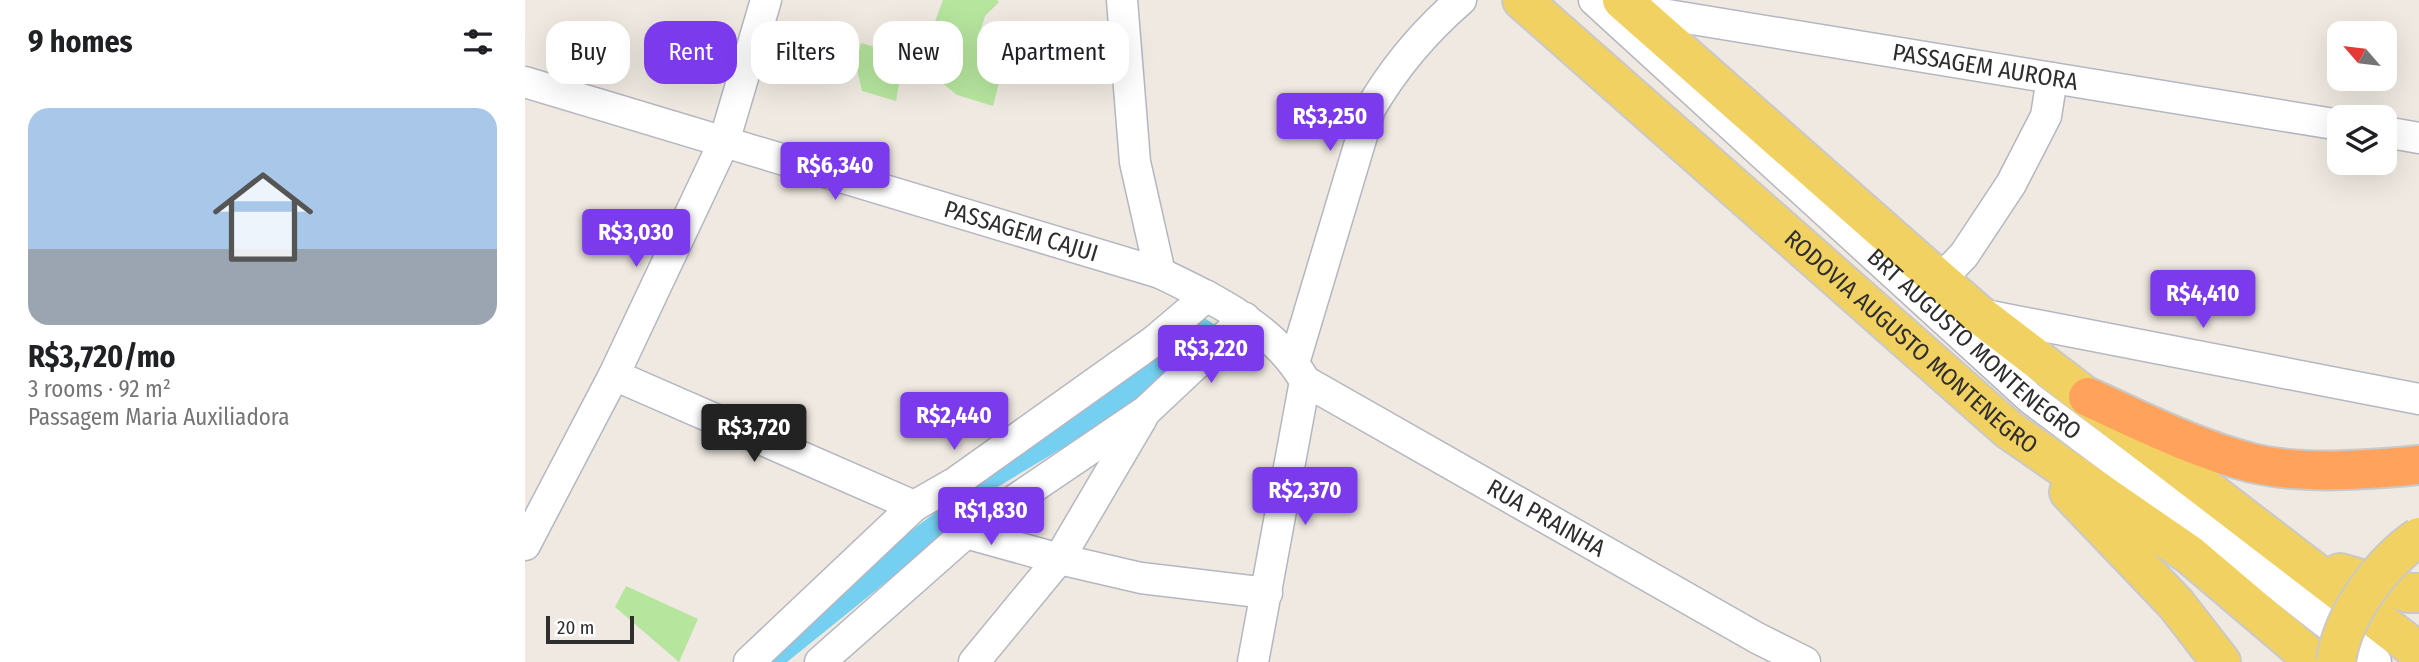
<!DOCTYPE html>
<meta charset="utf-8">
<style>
:root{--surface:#fff;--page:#f2f2f2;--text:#202124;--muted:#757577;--line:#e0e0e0;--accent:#7c3aed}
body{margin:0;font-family:"Fira Sans Condensed",sans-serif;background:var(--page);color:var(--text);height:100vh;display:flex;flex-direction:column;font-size:26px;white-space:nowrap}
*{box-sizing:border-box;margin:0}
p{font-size:23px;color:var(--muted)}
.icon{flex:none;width:38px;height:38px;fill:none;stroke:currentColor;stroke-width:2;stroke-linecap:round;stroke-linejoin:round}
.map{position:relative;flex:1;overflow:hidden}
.side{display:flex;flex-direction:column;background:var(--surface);width:525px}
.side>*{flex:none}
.guide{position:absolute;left:21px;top:21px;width:665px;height:63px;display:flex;gap:14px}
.needle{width:46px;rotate:298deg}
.buttons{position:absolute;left:1802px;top:21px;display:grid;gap:14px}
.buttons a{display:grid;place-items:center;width:70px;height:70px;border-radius:14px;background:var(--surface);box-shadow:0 7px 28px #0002;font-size:35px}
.scale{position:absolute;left:21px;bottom:18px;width:88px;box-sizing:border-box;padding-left:7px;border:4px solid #2e2e2e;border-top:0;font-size:19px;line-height:24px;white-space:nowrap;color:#2e2e2e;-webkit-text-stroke:5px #fff;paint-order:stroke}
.price{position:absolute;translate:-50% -60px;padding:0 16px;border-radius:7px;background:var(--accent);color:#fff;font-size:23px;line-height:46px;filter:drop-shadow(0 2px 4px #0008)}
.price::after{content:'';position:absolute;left:50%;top:42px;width:21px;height:16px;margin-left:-10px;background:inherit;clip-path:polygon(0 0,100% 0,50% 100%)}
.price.active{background:#222;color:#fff}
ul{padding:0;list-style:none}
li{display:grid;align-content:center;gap:14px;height:371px;padding:0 28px}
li+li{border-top:2px solid var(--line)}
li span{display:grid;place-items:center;height:217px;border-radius:21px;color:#555}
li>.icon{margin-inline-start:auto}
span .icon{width:126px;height:126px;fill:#fffc;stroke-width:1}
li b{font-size:30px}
h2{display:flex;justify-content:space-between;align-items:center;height:84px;padding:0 28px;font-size:30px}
.pill{padding:0 24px;border-radius:21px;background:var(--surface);box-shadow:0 7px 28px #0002;font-size:24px;line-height:63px}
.pill.active{background:var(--accent);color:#fff}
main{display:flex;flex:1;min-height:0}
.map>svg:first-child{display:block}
.green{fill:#b6e59e}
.water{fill:#75cff0}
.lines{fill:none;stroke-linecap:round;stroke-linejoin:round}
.minor-casing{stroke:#b4b7c1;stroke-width:33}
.major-casing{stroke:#c9c9c9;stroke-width:42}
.highway-casing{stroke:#c9c9c9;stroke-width:42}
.minor{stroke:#fff;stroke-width:30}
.major{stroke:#f2d163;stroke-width:38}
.highway{stroke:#ffa35c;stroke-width:38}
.major-bridge-casing{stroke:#c9c9c9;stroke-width:42;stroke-linecap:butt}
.major-bridge{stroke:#f2d163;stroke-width:38}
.labels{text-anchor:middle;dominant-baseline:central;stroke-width:6;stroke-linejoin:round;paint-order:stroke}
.street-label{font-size:24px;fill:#2e2e2e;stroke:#fff}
</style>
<main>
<section class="side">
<h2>9 homes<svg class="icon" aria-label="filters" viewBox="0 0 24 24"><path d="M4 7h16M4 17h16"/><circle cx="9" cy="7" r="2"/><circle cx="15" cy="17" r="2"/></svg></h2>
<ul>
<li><span style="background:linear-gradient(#a9c7e8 65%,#9aa5b1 0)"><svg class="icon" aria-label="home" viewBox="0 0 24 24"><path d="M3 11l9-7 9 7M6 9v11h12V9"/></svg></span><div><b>R$3,720/mo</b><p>3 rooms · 92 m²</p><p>Passagem Maria Auxiliadora</p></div></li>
</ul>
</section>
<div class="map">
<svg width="1894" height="662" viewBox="0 0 1894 662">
<rect width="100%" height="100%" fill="#efe9e1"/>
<path class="green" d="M 418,0 L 472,0 L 474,2 L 460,16 L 453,39 L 482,51 L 468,106 L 432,95 L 397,67 L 378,45 L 400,48 Z
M 336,43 L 366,52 L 377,67 L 371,101 L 337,91 L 331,65 Z
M 101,586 L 173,619 L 154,662 L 90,607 Z"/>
<path class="water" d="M 675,315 L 693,327 L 653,370 L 561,434 L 464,492 L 412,541 L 262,662 L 231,662 L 312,586 Z"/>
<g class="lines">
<g class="minor-casing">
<g id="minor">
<path d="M 597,0 L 610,162 L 635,273"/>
<path id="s1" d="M 1069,0 L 1506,399 L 1704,547 L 1851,662"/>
<path id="s2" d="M 1106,9 L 1815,125"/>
<path id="s3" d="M 0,82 L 635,273 C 689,299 749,327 780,381 L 1232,638 L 1280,662"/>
<path d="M 1860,132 L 1894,138"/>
<path d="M 1415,280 L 1439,255 L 1486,184 L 1521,116 L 1527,78"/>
<path d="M 1455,314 L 1894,399"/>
<path d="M 769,363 L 845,109 C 869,68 900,31 936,0"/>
<path d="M 89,375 L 389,506"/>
<path d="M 441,533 L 534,559 L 616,578 L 742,593"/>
<path d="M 0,545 L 89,375 L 199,142 L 241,0"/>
<path d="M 224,662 L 389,506 L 431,482 L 629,341 L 682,296"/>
<path d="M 295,662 L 441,533 L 621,411 L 720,318"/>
<path d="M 449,662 L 534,559 L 617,418"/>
<path d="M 728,662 L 780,381"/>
</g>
</g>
<g class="major-casing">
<g id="major">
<path id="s4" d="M 997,0 L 1484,430 L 1665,555 L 1791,662"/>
<path d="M 1097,0 L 1452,313 L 1894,652"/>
<path d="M 1544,492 L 1651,604 L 1696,662"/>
<path d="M 1815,573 L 1884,593 L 1894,593"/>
</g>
</g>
<g class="highway-casing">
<path id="highway" d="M 1563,397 C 1616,421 1671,449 1727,463 C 1777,475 1844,470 1894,465"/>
</g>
<use href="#minor" class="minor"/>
<use href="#major" class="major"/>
<use href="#highway" class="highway"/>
<g class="major-bridge-casing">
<path id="major-bridge" d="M 1811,662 C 1817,615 1856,563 1894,537"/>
</g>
<use href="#major-bridge" class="major-bridge"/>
</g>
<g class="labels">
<g class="street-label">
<text stroke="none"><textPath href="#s2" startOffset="359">PASSAGEM AURORA</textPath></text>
<text stroke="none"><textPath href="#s3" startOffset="518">PASSAGEM CAJUI</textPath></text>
<text stroke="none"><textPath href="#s4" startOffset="518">RODOVIA AUGUSTO MONTENEGRO</textPath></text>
<text stroke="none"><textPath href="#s1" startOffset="513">BRT AUGUSTO MONTENEGRO</textPath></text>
<text stroke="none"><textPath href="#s3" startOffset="1124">RUA PRAINHA</textPath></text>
</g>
</g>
</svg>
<div class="buttons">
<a><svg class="needle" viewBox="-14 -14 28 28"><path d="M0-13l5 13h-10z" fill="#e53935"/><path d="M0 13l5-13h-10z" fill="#757577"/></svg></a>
<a><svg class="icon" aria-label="layers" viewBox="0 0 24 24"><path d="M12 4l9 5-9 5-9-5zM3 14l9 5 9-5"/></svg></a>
</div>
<div class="scale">20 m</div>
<b class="price" style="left:805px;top:153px">R$3,250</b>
<b class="price" style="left:310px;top:202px">R$6,340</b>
<b class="price" style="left:111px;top:269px">R$3,030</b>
<b class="price" style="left:1678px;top:330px">R$4,410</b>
<b class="price" style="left:686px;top:385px">R$3,220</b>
<b class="price" style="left:429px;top:452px">R$2,440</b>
<b class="price active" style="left:229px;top:464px">R$3,720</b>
<b class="price" style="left:780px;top:527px">R$2,370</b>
<b class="price" style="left:466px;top:547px">R$1,830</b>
<div class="guide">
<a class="pill">Buy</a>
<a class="pill active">Rent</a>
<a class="pill">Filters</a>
<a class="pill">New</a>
<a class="pill">Apartment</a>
</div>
</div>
</main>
